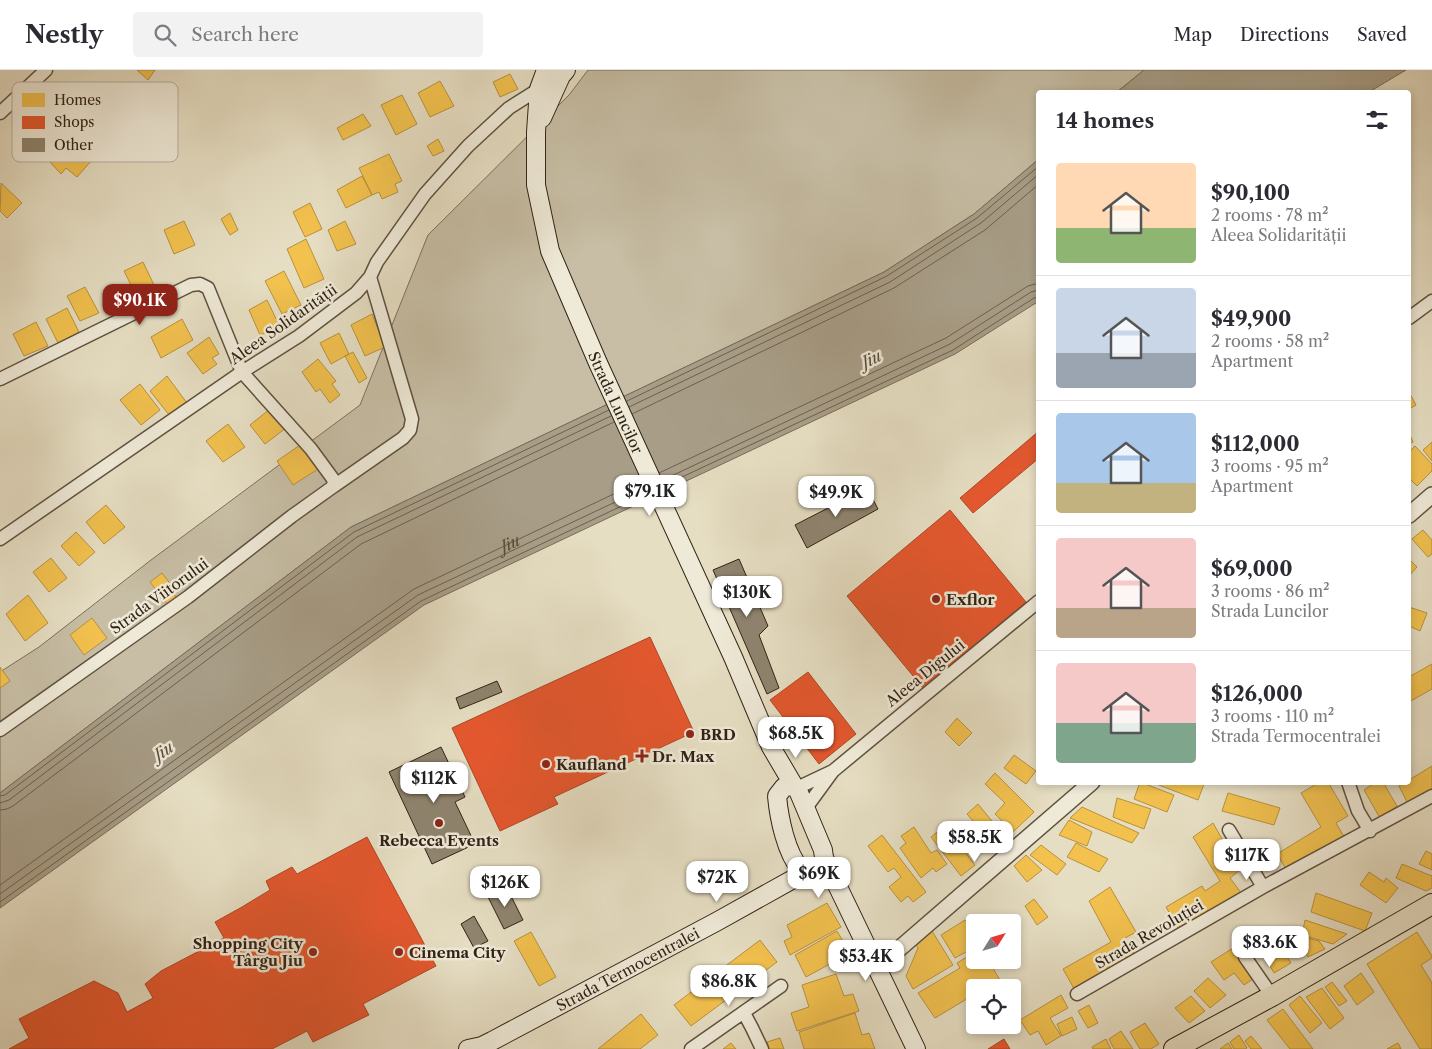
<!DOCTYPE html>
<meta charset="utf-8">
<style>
:root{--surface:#fff;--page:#f2f2f3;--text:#2b2b33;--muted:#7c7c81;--line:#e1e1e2;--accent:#8f2418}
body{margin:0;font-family:"Libre Caslon Text",serif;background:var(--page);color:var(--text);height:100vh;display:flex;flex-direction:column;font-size:19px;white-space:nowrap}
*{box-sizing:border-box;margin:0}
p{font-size:16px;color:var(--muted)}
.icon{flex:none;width:28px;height:28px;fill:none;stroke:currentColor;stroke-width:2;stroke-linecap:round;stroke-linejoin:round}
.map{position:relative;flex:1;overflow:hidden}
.details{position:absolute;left:1036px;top:20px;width:375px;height:695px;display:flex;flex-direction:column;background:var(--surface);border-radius:5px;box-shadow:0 2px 8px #0003}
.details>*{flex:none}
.needle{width:32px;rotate:53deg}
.buttons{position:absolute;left:966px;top:844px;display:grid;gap:10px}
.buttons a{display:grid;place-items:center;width:55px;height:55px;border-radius:5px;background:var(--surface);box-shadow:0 2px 8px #0003;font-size:25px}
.price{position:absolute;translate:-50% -42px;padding:0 11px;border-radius:10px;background:#fff;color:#222;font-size:16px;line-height:32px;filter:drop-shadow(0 1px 2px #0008)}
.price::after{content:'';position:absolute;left:50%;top:30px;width:15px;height:11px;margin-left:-8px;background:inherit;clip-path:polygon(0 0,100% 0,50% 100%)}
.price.selected{background:var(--accent);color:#fff}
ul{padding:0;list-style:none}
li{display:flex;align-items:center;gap:15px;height:125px;padding:0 20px}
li+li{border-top:1px solid var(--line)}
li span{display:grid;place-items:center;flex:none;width:140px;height:100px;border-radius:5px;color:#555}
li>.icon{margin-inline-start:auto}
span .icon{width:60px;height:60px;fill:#fffc;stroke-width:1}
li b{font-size:21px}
h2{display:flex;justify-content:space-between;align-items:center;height:60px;padding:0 20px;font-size:21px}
header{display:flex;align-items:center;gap:30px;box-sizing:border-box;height:70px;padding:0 25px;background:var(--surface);border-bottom:1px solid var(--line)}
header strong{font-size:24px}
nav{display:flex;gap:28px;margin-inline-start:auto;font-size:18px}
.search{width:350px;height:45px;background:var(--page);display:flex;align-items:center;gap:12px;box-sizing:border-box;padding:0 18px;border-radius:5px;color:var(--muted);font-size:19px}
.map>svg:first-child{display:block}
.green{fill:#c7bea5;stroke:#7c705d}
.water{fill:#a89e88;stroke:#786c5a}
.homes{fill:#f2c14e;stroke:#b8913d}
.shops{fill:#e4572e;stroke:#ae4726}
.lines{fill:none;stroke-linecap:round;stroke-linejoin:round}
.shore{stroke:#6c604e;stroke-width:1}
.building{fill:#8f846f;stroke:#312215}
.minor-casing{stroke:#5e5140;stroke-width:15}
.tertiary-casing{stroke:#5e5140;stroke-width:18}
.secondary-casing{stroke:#312215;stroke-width:20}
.primary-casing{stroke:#312215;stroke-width:22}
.minor{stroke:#efead8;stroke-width:12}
.tertiary{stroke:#efead8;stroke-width:15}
.secondary{stroke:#efead8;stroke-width:18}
.primary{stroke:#e6dec3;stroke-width:20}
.poi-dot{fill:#8f2418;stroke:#efead8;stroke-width:2}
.labels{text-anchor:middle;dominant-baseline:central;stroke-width:5;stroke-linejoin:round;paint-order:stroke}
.street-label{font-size:15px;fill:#312215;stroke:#efead8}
.poi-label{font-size:15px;font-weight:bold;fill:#312215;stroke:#efead8;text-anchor:start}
.water-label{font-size:16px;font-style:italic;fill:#5b4d3d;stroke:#efead8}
.key{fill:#efead8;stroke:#b6ae9e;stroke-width:1}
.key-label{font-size:14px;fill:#312215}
</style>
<header>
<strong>Nestly</strong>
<div class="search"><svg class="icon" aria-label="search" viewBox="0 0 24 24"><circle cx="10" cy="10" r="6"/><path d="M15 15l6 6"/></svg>Search here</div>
<nav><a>Map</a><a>Directions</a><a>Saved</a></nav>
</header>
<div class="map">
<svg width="1432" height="979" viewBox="0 0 1432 979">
<rect width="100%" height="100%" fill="#e6dec3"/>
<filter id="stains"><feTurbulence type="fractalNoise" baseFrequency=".004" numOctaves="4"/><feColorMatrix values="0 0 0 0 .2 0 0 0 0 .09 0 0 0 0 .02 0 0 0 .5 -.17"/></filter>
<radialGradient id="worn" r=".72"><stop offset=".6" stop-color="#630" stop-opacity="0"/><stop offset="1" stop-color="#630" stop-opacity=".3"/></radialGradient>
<path class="green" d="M 588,0 L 1144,0 L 1117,22 L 1039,22 L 1039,89 L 974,144 L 884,202 L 351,457 L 0,723 L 0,602 L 39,577 L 151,490 L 360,335 L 428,165 L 569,25 Z"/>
<path class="water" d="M 1144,0 L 1406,0 L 1369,22 L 1117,22 Z
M 1039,89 L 1039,231 L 955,284 L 424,535 L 0,838 L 0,723 L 351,457 L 884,202 L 974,144 Z"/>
<path class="homes" d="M 137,0 L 155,0 L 148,10 Z
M 510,4 L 518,19 L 500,27 L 493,12 Z
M 440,11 L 454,36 L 430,47 L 418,23 Z
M 402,25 L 417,54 L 396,65 L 381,35 Z
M 363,44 L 371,56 L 343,70 L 337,58 Z
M 438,69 L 444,81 L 433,86 L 427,76 Z
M 69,70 L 92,90 L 77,107 L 66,98 L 61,104 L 49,91 Z
M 389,84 L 402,111 L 395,114 L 398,122 L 382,129 L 379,122 L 372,125 L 359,98 Z
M 362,106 L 372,125 L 346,138 L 337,120 Z
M 1,113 L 22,133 L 7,148 L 0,141 Z
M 310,133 L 322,159 L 305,167 L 293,142 Z
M 230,143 L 238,160 L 230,165 L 221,149 Z
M 184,151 L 195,175 L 174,184 L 164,160 Z
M 345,151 L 356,174 L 337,181 L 328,160 Z
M 306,169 L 324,209 L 304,218 L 287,179 Z
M 143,192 L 154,215 L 136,225 L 124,201 Z
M 284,201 L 301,235 L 282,244 L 265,211 Z
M 85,217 L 99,243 L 80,251 L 67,226 Z
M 267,230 L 280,257 L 260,265 L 249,240 Z
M 67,238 L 79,262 L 58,273 L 46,249 Z
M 372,244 L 385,277 L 365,286 L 351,255 Z
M 182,249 L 193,270 L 161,288 L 151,267 Z
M 36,252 L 48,276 L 24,286 L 13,264 Z
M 339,263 L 349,284 L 331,294 L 320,273 Z
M 209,267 L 219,284 L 212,288 L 217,294 L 203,304 L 187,283 Z
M 353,282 L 367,308 L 359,313 L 345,286 Z
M 318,289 L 336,311 L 332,314 L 340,325 L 330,333 L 320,319 L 316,322 L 302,302 Z
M 167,306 L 187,333 L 170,346 L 150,321 Z
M 140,314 L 160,340 L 141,355 L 120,330 Z
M 1409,322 L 1416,335 L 1409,339 Z
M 270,339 L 286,358 L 265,374 L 250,355 Z
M 228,354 L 245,377 L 223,392 L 206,371 Z
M 1409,363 L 1413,372 L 1409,374 Z
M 1432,372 L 1432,391 L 1423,380 Z
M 300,375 L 318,399 L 293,415 L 277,391 Z
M 1415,376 L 1432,394 L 1432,401 L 1417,416 L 1409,408 L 1409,382 Z
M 106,435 L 125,457 L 104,474 L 86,452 Z
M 1423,460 L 1432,470 L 1432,484 L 1428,487 L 1412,469 Z
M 76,462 L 95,482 L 79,496 L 61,476 Z
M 51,488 L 67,508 L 49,522 L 33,502 Z
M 1409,489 L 1417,497 L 1409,506 Z
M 162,503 L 175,520 L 173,522 L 176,528 L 168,535 L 150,512 Z
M 28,525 L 48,553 L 25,571 L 6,544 Z
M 1409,537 L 1427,543 L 1420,561 L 1409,556 Z
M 92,548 L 107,568 L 84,585 L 70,565 Z
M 1432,594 L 1432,619 L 1409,632 L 1409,607 Z
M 0,597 L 10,611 L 0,618 Z
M 957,648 L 972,663 L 959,676 L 945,662 Z
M 1014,685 L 1036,701 L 1026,714 L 1004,698 Z
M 1432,696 L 1432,723 L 1409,736 L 1399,716 L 1405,712 L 1409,712 L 1409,710 Z
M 995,703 L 1034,742 L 1013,762 L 995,744 L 1005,733 L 985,714 Z
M 1140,712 L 1174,725 L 1167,742 L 1134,729 Z
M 1151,712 L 1200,712 L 1204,714 L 1198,730 Z
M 1320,712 L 1328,712 L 1348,746 L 1336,753 L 1346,770 L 1289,804 L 1277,784 L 1321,757 L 1301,723 Z
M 1376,712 L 1383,712 L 1397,736 L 1380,748 L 1364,720 Z
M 1228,723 L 1280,738 L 1274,755 L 1222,741 Z
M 1117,728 L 1151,739 L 1144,759 L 1113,747 Z
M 978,734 L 1000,761 L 988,769 L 967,744 Z
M 1082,737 L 1139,763 L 1132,773 L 1070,748 Z
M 1069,750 L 1092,762 L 1087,776 L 1059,765 Z
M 1213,753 L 1240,800 L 1230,808 L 1242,824 L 1180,862 L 1166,837 L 1202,816 L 1205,821 L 1220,811 L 1193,767 Z
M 945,756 L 975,795 L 961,806 L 931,767 Z
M 914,757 L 931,783 L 937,780 L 947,794 L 936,802 L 933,798 L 921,808 L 900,778 L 906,773 L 901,766 Z
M 882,765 L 926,822 L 913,832 L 908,826 L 901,832 L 889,817 L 901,807 L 894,798 L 888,802 L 868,776 Z
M 1076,773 L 1108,789 L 1099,802 L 1067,787 Z
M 1041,775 L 1066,794 L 1057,805 L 1030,785 Z
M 1426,781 L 1432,784 L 1432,800 L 1419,794 Z
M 1026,785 L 1042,800 L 1027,812 L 1014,796 Z
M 1402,794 L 1432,806 L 1432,818 L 1426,821 L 1396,808 Z
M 1369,802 L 1384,812 L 1386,808 L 1398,818 L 1386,833 L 1360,815 Z
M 1110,817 L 1136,862 L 1125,868 L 1137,888 L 1077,924 L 1063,899 L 1111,872 L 1089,831 Z
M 1316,823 L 1372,843 L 1365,861 L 1311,842 Z
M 1034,829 L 1048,847 L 1037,855 L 1025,836 Z
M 827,833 L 841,857 L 790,885 L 784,871 L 792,867 L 787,855 Z
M 965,850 L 975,867 L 975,877 L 955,888 L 941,865 Z
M 1305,850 L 1347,864 L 1333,874 L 1302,865 Z
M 837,861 L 850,883 L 806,907 L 795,885 Z
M 932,861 L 953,895 L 913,919 L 906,906 L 918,878 L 914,872 Z
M 531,862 L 556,907 L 539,916 L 514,871 Z
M 1417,862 L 1432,886 L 1432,888 L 1421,895 L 1432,913 L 1432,979 L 1420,979 L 1367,894 Z
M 1291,864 L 1319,871 L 1325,879 L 1308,887 L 1304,881 L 1286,878 Z
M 760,870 L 777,892 L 691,956 L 674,935 Z
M 1279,875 L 1291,893 L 1274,903 L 1264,885 Z
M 1233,878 L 1256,907 L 1244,915 L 1234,903 L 1224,910 L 1211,892 Z
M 975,882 L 975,890 L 988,890 L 1000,910 L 987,918 L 975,918 L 975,924 L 935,948 L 918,923 L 960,898 L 957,893 Z
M 1361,903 L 1374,922 L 1357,935 L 1344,916 Z
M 836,904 L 844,926 L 853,924 L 859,941 L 797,961 L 791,943 L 809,937 L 802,915 Z
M 1208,908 L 1226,925 L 1210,938 L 1194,921 Z
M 1332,912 L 1347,931 L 1339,936 L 1325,917 Z
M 1322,918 L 1344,948 L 1330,959 L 1306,927 Z
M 1061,925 L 1068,938 L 1050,948 L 1061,966 L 1046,975 L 1038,961 L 1030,965 L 1020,950 Z
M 1191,926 L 1205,941 L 1189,953 L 1175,938 Z
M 1300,926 L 1322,953 L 1310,963 L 1289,935 Z
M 1089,935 L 1098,953 L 1088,958 L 1078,941 Z
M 1283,939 L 1313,979 L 1290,979 L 1267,950 Z
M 855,943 L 862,965 L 869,963 L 875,979 L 804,979 L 799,962 Z
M 641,944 L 658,965 L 640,979 L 598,979 Z
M 1072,947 L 1077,959 L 1062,966 L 1057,954 Z
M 1145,953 L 1159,974 L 1151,979 L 1140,979 L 1130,962 Z
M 1121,961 L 1133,979 L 1114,979 L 1109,969 Z
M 1239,965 L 1247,978 L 1245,979 L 1234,979 L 1230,972 Z
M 1251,966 L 1262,979 L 1251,979 L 1245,971 Z
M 780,968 L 784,979 L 769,979 L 767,972 Z
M 1106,969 L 1111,979 L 1093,979 L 1092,977 Z
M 731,973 L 736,979 L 723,979 Z
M 1228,973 L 1232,979 L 1220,979 Z
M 1398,973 L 1401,979 L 1387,979 Z"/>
<path class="shops" d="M 1039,361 L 1039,388 L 973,443 L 960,428 Z
M 950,440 L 1026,532 L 923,618 L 847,526 Z
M 650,567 L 694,662 L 554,727 L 558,734 L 500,761 L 452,658 Z
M 808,602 L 856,664 L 819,694 L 770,630 Z
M 367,767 L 436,896 L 363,934 L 369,945 L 313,972 L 307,961 L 272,979 L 9,979 L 29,968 L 19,949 L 94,911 L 118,923 L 127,942 L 153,928 L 145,914 L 161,901 L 224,868 L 215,852 L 242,837 L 270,820 L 266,811 L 292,797 L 297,804 Z
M 1004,969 L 1010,979 L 988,979 Z"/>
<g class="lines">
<g class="shore">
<path d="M 627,331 L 887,206 L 977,148 L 1039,96"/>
<path d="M 629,337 L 890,212 L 981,153 L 1039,104"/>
<path d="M 632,344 L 894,218 L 985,160 L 1039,114"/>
<path d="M 659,403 L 946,268 L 1028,216 L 1039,213"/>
<path d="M 663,410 L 950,274 L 1031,222 L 1039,220"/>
<path d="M 665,415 L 953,280 L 1034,228 L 1039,227"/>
<path d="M 0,726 L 5,725 L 354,462 L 609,340"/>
<path d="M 0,733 L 9,730 L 357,467 L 611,346"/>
<path d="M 0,740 L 7,739 L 13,736 L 361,474 L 614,352"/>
<path id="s1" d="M 0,815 L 414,519 L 641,411"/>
<path d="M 0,824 L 418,525 L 645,418"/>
<path d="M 0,832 L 421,531 L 647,424"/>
</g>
</g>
<path class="building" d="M 867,418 L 878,439 L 807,478 L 795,455 Z
M 739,489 L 768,556 L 759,565 L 779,618 L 767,624 L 713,500 Z
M 497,611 L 502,622 L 460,639 L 456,628 Z
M 441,677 L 465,727 L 455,732 L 475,774 L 432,794 L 389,702 Z
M 506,816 L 523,850 L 504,859 L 487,825 Z
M 474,846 L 488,871 L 474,878 L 461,854 Z"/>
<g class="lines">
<g class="minor-casing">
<path id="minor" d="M 0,43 L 46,0
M 1409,248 L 1432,231
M 0,309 L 191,215 L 200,214 L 208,218 L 242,302 L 311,379 L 333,409 L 334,416 L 292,446 L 188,527 L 0,660
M 334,416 L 403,368 L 410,360 L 412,349 L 370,207
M 0,469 L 242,302 L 299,266 L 356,223 L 370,207 L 377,192 L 425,124 L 468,76 L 509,38 L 539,19
M 1348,712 L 1358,741 L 1370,761
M 797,718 L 833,701
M 806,738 L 833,701 L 1039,531
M 1229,760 L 1263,817
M 1245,887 L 1272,926
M 1077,924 L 1263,817 L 1432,726
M 744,943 L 752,958 L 762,979
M 691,979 L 781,916"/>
</g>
<g class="tertiary-casing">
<path id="tertiary" d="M 1409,445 L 1432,425
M 877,898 L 1092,712"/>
</g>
<g class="secondary-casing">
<g id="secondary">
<path id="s2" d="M 546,0 L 539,19 L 536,62 L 536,115 L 550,181 L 598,293 L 733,587 L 771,677 L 794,716"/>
<path d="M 542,48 L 561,6 L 566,0"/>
<path d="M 789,716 L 797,718 L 823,780 C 823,784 825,788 824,792 C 823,803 810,810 801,800 C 786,783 779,748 777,726 L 784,717 Z"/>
<path d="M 825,790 L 916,979"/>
<path id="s3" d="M 468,979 L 482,976 L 492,971 L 716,852 L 804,803"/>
</g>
</g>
<g class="primary-casing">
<path id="primary" d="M 1174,979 L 1272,926 L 1432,834"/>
</g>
<use href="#minor" class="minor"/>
<use href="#tertiary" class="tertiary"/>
<use href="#secondary" class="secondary"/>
<use href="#primary" class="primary"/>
</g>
<g class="poi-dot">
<circle cx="936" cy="529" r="5"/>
<circle cx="690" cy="664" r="5"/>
<path d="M639.5 678.5h5v5h5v5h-5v5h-5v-5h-5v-5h5z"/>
<circle cx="546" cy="694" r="5"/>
<circle cx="439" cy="753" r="5"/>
<circle cx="313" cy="882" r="5"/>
<circle cx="399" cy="882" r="5"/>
</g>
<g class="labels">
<g class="street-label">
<text transform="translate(283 254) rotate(-35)">Aleea Solidarității</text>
<text stroke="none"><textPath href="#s2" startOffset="349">Strada Luncilor</textPath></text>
<text transform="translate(159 526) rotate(-36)">Strada Viitorului</text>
<text transform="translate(925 603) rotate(-39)">Aleea Digului</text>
<text transform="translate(1149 864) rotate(-30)">Strada Revoluției</text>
<text stroke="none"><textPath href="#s3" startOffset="179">Strada Termocentralei</textPath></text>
</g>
<g class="poi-label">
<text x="946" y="529">Exflor</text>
<text x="700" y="664">BRD</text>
<text x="652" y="686">Dr. Max</text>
<text x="556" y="694">Kaufland</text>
<text x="439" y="770" text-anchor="middle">Rebecca Events</text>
<text x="303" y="873" text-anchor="end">Shopping City<tspan x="303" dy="17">Târgu Jiu</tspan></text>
<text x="409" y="882">Cinema City</text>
</g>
<g class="water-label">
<text transform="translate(871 289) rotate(-27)">Jiu</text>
<text stroke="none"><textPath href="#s1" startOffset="615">Jiu</textPath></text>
<text transform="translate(163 681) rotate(-35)">Jiu</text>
</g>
</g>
<rect x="12" y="12" width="166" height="80" rx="8" class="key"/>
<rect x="22" y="23" width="23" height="14" fill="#f2c14e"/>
<rect x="22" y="46" width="23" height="13" fill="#e4572e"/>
<rect x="22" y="68" width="23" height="14" fill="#8f846f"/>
<g class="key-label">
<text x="54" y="35">Homes</text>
<text x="54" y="57">Shops</text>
<text x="54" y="80">Other</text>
</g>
<rect width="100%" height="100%" filter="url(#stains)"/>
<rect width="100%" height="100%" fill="url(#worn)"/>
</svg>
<div class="buttons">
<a><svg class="needle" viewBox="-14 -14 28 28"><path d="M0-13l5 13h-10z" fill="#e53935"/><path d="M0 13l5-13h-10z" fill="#7c7c81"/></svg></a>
<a><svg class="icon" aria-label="locate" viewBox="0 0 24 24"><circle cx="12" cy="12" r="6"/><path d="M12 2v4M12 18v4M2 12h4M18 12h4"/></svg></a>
</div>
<b class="price selected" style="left:140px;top:256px">$90.1K</b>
<b class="price" style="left:650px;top:447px">$79.1K</b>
<b class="price" style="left:836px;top:448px">$49.9K</b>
<b class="price" style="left:747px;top:548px">$130K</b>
<b class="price" style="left:796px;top:689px">$68.5K</b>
<b class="price" style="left:434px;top:734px">$112K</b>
<b class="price" style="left:975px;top:793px">$58.5K</b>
<b class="price" style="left:1247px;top:811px">$117K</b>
<b class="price" style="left:819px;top:829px">$69K</b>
<b class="price" style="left:717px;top:833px">$72K</b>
<b class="price" style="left:505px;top:838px">$126K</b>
<b class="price" style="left:1270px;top:898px">$83.6K</b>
<b class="price" style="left:866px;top:912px">$53.4K</b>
<b class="price" style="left:729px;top:937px">$86.8K</b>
<section class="details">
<h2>14 homes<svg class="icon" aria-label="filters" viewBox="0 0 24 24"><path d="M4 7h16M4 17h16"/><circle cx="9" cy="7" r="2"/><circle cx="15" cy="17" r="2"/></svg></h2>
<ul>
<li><span style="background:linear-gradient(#ffd9b3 65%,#8fb573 0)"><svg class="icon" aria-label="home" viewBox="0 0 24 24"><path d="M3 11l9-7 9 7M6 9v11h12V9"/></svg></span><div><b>$90,100</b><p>2 rooms · 78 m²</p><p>Aleea Solidarității</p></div></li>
<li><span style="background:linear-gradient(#c9d6e8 65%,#9aa5b1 0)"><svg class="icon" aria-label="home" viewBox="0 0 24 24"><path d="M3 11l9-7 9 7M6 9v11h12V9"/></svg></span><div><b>$49,900</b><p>2 rooms · 58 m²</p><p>Apartment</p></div></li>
<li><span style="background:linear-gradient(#a9c7e8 70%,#c2b280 0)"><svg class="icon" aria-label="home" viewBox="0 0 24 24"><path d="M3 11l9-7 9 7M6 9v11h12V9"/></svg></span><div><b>$112,000</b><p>3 rooms · 95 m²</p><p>Apartment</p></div></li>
<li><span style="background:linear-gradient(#f6c9c9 70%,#b9a48a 0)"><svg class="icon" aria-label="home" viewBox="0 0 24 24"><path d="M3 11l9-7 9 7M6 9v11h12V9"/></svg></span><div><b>$69,000</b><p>3 rooms · 86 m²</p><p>Strada Luncilor</p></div></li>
<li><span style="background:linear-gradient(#f6c9c9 60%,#7fa58c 0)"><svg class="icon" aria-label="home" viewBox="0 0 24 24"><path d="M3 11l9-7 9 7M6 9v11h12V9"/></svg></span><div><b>$126,000</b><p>3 rooms · 110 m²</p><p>Strada Termocentralei</p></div></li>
</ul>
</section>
</div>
